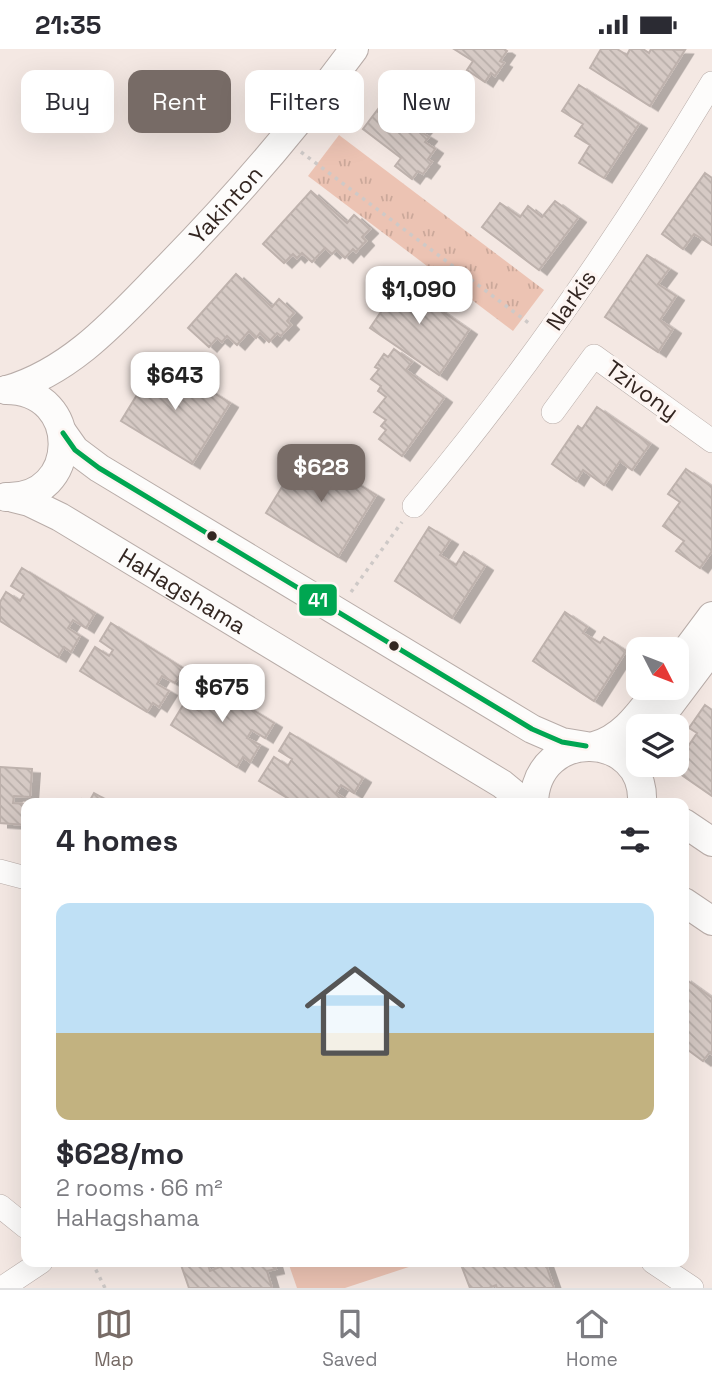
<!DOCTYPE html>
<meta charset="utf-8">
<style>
:root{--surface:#fff;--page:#f2f2f3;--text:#2b2b33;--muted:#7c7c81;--line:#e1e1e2;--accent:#776b66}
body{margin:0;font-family:"Space Grotesk",sans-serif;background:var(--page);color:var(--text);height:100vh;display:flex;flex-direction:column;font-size:26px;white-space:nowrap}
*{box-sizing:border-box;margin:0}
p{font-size:23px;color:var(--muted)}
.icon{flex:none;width:38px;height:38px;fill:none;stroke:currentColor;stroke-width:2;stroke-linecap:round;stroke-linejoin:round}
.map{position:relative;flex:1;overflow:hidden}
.sheet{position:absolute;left:21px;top:749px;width:668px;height:469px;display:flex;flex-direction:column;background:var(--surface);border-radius:14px;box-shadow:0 7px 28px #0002}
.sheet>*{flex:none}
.guide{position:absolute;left:21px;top:21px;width:670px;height:63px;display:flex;gap:14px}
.needle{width:46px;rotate:132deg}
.tools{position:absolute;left:626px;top:588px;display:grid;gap:14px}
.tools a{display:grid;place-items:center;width:63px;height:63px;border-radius:14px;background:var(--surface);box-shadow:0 7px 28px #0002;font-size:35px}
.price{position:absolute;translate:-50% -60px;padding:0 16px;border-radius:14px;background:#fff;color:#222;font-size:23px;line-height:46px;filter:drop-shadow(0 2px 4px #0008)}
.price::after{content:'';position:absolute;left:50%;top:42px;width:21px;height:16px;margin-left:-10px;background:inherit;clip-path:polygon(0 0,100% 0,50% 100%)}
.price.selected{background:var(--accent);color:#fff}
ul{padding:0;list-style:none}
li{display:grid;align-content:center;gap:14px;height:371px;padding:0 35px}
li span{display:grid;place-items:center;height:217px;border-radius:14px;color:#555}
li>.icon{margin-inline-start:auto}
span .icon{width:126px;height:126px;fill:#fffc;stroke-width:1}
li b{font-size:30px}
h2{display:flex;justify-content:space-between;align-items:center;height:84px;padding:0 35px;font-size:30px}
.chip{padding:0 24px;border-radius:14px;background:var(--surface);box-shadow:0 7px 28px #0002;font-size:24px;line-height:63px}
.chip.selected{background:var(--accent);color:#fff}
.status{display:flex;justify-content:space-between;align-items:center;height:49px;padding:0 35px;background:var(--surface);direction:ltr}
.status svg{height:19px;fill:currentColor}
.menu{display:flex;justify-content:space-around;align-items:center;height:98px;border-top:2px solid var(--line);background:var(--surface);font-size:19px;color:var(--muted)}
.menu a{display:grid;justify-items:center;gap:4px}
.menu .selected{color:var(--accent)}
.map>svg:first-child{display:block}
.green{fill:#ecc3b3}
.park{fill:url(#park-tufts)}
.building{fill:url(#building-back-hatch);stroke:#beb2ad;stroke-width:2;filter:url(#shadow)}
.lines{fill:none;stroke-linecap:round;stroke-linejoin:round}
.minor-casing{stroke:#b8aca8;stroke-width:24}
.tertiary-casing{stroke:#b8aca8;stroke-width:30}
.path{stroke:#cec9c7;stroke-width:3.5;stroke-dasharray:3.5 5;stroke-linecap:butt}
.minor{stroke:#fdfcfb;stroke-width:23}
.tertiary{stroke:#fdfcfb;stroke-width:28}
.bus-1-casing{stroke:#fdf5f2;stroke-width:10}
.bus-1{stroke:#00a651;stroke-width:5}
.bus-dot{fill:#342722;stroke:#fdf5f2;stroke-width:2.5}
.labels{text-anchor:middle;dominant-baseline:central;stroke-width:7;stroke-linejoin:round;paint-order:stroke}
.street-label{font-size:23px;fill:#342722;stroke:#fdf5f2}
.line-badge{stroke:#fdf5f2;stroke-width:2.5}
.badge-label{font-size:19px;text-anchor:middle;font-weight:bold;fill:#fff}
</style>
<div class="status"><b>21:35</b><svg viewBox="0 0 49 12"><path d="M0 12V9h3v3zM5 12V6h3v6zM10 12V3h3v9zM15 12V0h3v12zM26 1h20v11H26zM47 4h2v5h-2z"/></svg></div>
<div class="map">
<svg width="712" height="1239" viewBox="0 0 712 1239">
<defs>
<pattern id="park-tufts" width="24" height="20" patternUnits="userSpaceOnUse" patternTransform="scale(1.75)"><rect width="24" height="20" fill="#ecc3b3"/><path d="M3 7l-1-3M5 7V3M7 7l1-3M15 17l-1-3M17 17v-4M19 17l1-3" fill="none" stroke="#cba89a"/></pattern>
<pattern id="building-back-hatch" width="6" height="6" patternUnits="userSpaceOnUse" patternTransform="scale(1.75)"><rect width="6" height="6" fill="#d6cac5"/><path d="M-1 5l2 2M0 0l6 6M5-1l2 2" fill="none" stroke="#b8aea9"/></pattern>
<filter id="shadow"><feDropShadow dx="8" dy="4.5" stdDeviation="0" flood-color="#0004"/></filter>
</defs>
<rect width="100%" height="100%" fill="#f4e8e3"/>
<path class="green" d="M 288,1213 L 424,1213 L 345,1239 L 297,1239 Z"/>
<path class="park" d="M 339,86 L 544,241 L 513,282 L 308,127 Z"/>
<path class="building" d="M 454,0 L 504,0 L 507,2 L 500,12 L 504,14 L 495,27 L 491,24 L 485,33 L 467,21 L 473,12 Z
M 601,0 L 617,0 L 627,6 L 630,0 L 643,0 L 649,4 L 651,0 L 685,1 L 650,57 L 590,19 Z
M 406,23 L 429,40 L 421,50 L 426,53 L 422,59 L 433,68 L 421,83 L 429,88 L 425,93 L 435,100 L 428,110 L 432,113 L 423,125 L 418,122 L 412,130 L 395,117 L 401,109 L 363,80 Z
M 579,36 L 639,75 L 604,129 L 579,114 L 590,96 L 575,87 L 583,75 L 562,62 Z
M 705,124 L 712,129 L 712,196 L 694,185 L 683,200 L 662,185 Z
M 311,142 L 347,174 L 354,166 L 370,180 L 362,188 L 366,192 L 356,203 L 353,200 L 345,209 L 336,201 L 332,205 L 325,199 L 312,213 L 302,204 L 297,209 L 293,205 L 284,214 L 263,195 Z
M 555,152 L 578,169 L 539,221 L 482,178 L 500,154 L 520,168 L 528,157 L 542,168 Z
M 647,206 L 669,220 L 658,235 L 676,247 L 660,271 L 673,280 L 658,303 L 605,268 Z
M 236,225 L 272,258 L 279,250 L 294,264 L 287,272 L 291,276 L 281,287 L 277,284 L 269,293 L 260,284 L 256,289 L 249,282 L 237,296 L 227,287 L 222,293 L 217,289 L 209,298 L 188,279 Z
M 406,226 L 435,247 L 430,254 L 469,281 L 439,326 L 370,279 Z
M 394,300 L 412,313 L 406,321 L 444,349 L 402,407 L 379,390 L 386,381 L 381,377 L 386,371 L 374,363 L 386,348 L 378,342 L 381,337 L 371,330 L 379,320 L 375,318 L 384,305 L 388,308 Z
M 159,310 L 230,354 L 192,415 L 121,372 Z
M 597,358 L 650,395 L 632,421 L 620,412 L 604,436 L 583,421 L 576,432 L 552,415 L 578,377 L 582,380 Z
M 304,402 L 376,446 L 338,508 L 266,464 Z
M 686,420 L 712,438 L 712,502 L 700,519 L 676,502 L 684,492 L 663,477 L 680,453 L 668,445 Z
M 429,478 L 450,491 L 440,506 L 456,516 L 464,503 L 485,517 L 452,569 L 395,532 Z
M 22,519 L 95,564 L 86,579 L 73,571 L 68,579 L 80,587 L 71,603 L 64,598 L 58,608 L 0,572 L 0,553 L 6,543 L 20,552 L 24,545 L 11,537 Z
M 565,563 L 587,578 L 583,584 L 600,594 L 604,588 L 626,602 L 594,652 L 533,612 Z
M 111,574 L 184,620 L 175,634 L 162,627 L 157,635 L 169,642 L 159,658 L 153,654 L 147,663 L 80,622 L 95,598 L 109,607 L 113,601 L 100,592 Z
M 201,629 L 274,674 L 265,689 L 252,681 L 247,689 L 260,696 L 250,713 L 243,708 L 237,718 L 171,676 L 185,653 L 199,662 L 204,655 L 190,647 Z
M 705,656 L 712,661 L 712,747 L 673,720 L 697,684 L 689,679 Z
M 290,684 L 363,729 L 354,744 L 341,736 L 336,744 L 348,752 L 347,754 L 296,754 L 259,732 L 274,708 L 288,717 L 292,710 L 279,702 Z
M 0,718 L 32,720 L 30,748 L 14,747 L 13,754 L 26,755 L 26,776 L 0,774 Z
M 94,744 L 112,754 L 79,754 L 82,750 L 89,753 Z
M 684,929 L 712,949 L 712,1005 L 710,1003 L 703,1012 L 684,998 Z
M 180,1213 L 207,1213 L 210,1222 L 232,1213 L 274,1213 L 276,1220 L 267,1222 L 272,1239 L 189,1239 Z
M 460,1213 L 545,1213 L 554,1239 L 497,1239 L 496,1236 L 489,1239 L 470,1239 Z"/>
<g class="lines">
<g class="minor-casing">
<path id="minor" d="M 553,363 L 594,307 L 712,392
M 414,457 C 525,325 623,182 712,34
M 0,822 L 26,829
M 0,1157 L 26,1178
M 653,1213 L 692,1239
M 2,1239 L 41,1213"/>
</g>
<g class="tertiary-casing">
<g id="tertiary">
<path id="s1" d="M 7,341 C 72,322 117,270 163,223 C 232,153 296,79 354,0"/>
<path d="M 63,384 L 75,401 L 99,419 L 532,680 L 562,693 L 586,697"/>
<path d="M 6,448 C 80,451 83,341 6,341"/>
<path id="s2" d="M 13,449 L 29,453 L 60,468 L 502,735 L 525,754"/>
<path d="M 677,614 L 712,567"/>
<path d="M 654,677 L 712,600"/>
<path d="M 594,697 C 624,689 641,662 659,639"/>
<path d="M 534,754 C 536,677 646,682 642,754"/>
<path d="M 684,774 L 712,793"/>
<path d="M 684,853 L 712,872"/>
</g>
</g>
<path class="path" d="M 301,103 L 530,275
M 351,543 L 402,473
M 92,1213 L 105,1239"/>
<use href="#minor" class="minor"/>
<use href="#tertiary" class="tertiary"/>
<g class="bus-1-casing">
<path id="bus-1" d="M 63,384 L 75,401 L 99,419 L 532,680 L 562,693 L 586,697"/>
</g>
<use href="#bus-1" class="bus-1"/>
</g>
<g class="bus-dot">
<circle cx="212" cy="487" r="6"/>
<circle cx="394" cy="597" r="6"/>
</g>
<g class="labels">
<g class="street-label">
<text stroke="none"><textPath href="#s1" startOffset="290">Yakinton</textPath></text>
<text transform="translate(571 251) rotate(-55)">Narkis</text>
<text transform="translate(642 341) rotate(36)">Tzivony</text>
<text stroke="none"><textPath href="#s2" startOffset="194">HaHagshama</textPath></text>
</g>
</g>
<rect class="line-badge" x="298" y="534" width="40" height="34" rx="7" fill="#00a651"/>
<g class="badge-label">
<text x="318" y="558">41</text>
</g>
</svg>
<div class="tools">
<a><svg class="needle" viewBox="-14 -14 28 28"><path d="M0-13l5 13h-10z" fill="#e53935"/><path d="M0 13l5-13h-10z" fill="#7c7c81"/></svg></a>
<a><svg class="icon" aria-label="layers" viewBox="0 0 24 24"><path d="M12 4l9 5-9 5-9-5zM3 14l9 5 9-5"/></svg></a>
</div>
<b class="price" style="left:419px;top:277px">$1,090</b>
<b class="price" style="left:175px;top:363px">$643</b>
<b class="price selected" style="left:321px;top:455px">$628</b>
<b class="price" style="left:222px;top:675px">$675</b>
<div class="guide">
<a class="chip">Buy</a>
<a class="chip selected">Rent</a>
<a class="chip">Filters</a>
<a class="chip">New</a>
</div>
<section class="sheet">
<h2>4 homes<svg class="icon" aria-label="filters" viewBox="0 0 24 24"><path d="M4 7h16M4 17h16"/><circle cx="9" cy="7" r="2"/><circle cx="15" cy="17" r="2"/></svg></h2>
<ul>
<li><span style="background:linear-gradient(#bfe0f5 60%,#c2b280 0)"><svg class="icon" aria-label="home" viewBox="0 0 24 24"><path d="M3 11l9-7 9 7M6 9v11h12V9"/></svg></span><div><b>$628/mo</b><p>2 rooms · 66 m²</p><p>HaHagshama</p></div></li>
</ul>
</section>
</div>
<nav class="menu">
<a class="selected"><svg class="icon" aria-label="map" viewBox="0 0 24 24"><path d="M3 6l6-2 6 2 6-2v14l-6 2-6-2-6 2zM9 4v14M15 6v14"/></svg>Map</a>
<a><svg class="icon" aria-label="saved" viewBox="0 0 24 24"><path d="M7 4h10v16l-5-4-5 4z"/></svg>Saved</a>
<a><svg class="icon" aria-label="home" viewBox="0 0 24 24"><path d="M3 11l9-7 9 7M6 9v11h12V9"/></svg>Home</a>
</nav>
